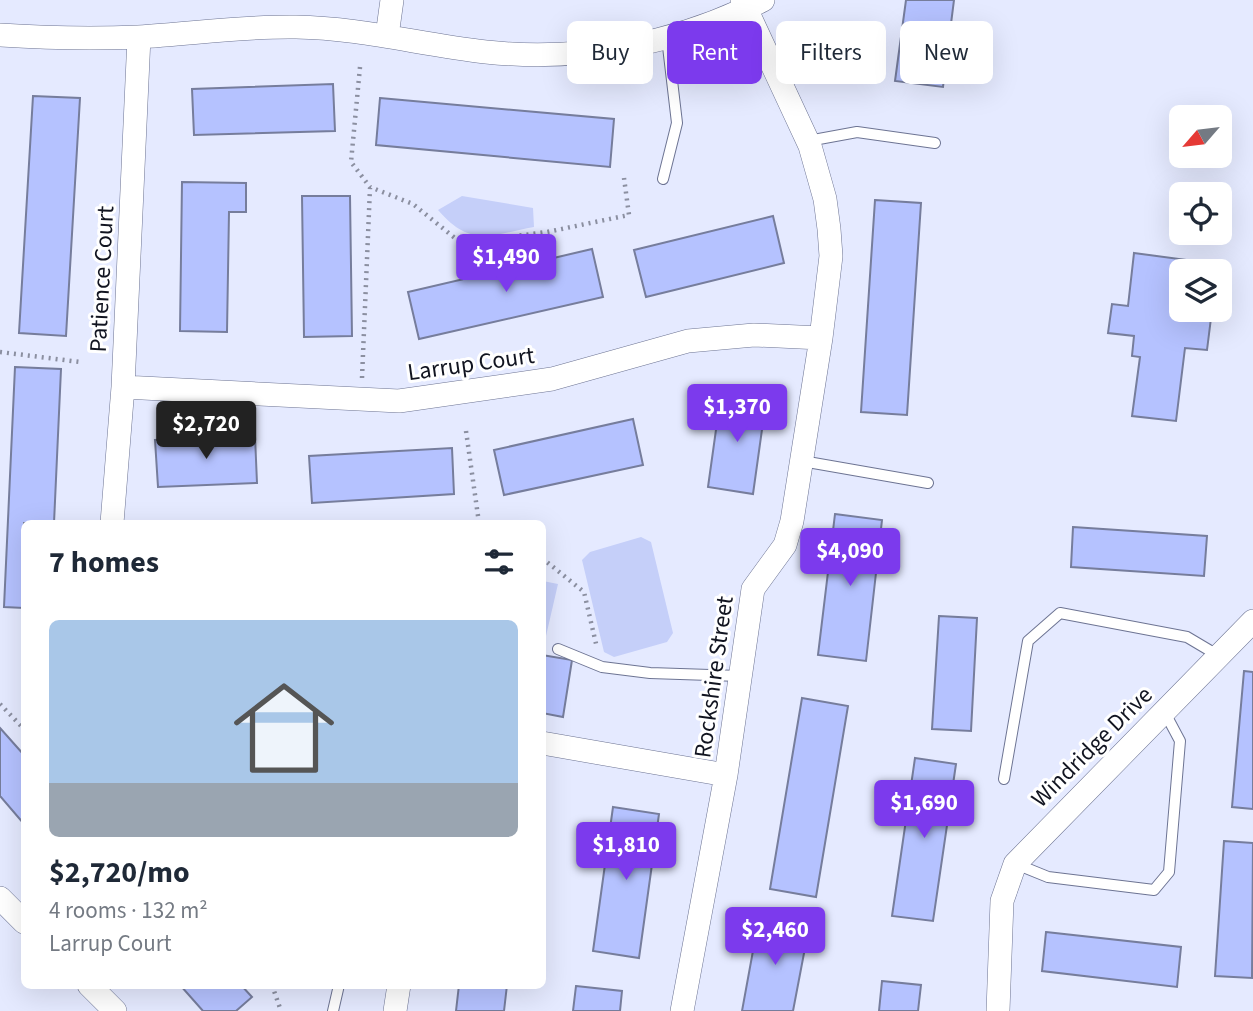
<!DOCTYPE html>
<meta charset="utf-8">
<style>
:root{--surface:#fff;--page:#f2f2f3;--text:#1f2937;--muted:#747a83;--line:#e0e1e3;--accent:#7c3aed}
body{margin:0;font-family:"Source Sans 3",sans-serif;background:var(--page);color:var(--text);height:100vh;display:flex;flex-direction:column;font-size:26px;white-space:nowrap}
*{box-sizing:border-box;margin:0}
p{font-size:23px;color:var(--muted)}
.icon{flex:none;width:38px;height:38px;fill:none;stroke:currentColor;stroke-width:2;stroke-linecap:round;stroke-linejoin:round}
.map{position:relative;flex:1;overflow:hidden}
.drawer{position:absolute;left:21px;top:520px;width:525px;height:469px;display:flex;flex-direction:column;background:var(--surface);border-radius:10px;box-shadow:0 7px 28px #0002}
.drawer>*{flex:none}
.guide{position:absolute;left:567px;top:21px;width:581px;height:63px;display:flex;gap:14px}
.needle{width:46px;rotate:242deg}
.buttons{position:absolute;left:1169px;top:105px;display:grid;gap:14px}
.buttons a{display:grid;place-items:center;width:63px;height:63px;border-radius:10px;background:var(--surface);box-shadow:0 7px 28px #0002;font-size:35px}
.price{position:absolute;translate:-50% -60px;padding:0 16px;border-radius:7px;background:var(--accent);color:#fff;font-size:23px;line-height:46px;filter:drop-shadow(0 2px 4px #0008)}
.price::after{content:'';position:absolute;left:50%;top:42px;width:21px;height:16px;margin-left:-10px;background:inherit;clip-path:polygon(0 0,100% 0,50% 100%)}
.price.active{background:#222;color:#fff}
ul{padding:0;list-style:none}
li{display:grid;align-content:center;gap:14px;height:371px;padding:0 28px}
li+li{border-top:2px solid var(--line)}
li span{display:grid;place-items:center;height:217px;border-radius:10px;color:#555}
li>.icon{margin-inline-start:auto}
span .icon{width:126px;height:126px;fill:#fffc;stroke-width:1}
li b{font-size:30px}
h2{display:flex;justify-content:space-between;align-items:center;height:84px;padding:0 28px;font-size:30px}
.tag{padding:0 24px;border-radius:10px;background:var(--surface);box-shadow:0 7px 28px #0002;font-size:24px;line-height:63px}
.tag.active{background:var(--accent);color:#fff}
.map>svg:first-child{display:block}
.green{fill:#c5cff9}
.building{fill:#b5c2ff;stroke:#767d9c;stroke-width:2}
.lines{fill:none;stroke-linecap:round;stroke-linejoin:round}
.service-casing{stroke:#6d7493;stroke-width:12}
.minor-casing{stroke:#6d7493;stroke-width:24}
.path{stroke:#8b8fa0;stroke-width:4.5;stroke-dasharray:2 5;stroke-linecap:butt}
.service{stroke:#fff;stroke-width:10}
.minor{stroke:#fff;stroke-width:23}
.labels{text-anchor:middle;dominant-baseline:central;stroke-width:6;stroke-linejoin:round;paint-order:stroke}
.street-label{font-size:24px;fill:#111420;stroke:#fff}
</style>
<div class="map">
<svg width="1253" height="1011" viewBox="0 0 1253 1011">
<rect width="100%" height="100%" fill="#e5eaff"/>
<path class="green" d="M 462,196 L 533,208 L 534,227 C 490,235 471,248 438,210 Z
M 641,537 L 651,542 L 673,633 L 667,642 L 614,657 L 604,652 L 582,560 L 590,552 Z
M 543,581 L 558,584 L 543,649 L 542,581 Z"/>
<path class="building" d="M 906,0 L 954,0 L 943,87 L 895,81 Z
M 333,84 L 335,131 L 194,135 L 192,89 Z
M 33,96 L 80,98 L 66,336 L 19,333 Z
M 380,98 L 614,119 L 610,167 L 376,145 Z
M 182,182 L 246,183 L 246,212 L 229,212 L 227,332 L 180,331 Z
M 302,196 L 350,196 L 352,336 L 304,337 Z
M 875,200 L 921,203 L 907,415 L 861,412 Z
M 773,216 L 784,263 L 646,297 L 634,250 Z
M 592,249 L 603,297 L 419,339 L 408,292 Z
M 1134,253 L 1217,264 L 1216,271 L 1181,271 L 1181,310 L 1212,310 L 1207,350 L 1185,348 L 1176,421 L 1132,416 L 1140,357 L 1132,356 L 1134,336 L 1108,333 L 1112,304 L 1128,306 Z
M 15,367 L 61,369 L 54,523 L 24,523 L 24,608 L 4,607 Z
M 721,394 L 766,401 L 753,494 L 708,487 Z
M 633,419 L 643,465 L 504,495 L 494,450 Z
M 255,436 L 257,483 L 158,487 L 155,440 Z
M 452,448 L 454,494 L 312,503 L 309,456 Z
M 835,514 L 882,520 L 866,661 L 818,655 Z
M 1073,527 L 1207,536 L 1204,576 L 1071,567 Z
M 939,616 L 977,618 L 971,731 L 932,729 Z
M 542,655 L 572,660 L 563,717 L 542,713 Z
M 1244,671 L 1253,672 L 1253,809 L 1232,807 Z
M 802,698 L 848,706 L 816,897 L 770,889 Z
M 0,728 L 24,755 L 24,824 L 0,796 Z
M 915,758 L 956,764 L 933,921 L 892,916 Z
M 613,807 L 659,814 L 639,958 L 593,951 Z
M 1224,841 L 1253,843 L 1252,978 L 1215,976 Z
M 759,918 L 809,927 L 793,1011 L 742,1011 Z
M 1046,932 L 1181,947 L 1177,987 L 1042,971 Z
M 882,981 L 921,985 L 918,1011 L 879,1011 Z
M 180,985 L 241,985 L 252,997 L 236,1011 L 203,1011 Z
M 459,985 L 507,985 L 504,1011 L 456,1011 Z
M 576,986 L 622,991 L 620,1011 L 573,1011 Z"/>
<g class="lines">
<g class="service-casing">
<path id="service" d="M 808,141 L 857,132 L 935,143
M 663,179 L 677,123 L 667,38
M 802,461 L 928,483
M 558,649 L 602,667 L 650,673 L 740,676
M 1004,779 L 1028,641 L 1060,613 L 1187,637 L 1219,656
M 1016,864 L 1048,877 L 1154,890 L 1169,872 L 1180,741 L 1164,711
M 333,1011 L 339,985"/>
</g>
<g class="minor-casing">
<path id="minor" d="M 0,35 C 46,38 92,39 138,37 C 191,34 243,26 296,27 C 361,28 422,45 486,52 C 581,62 678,44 763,0
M 387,36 L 392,0
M 123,387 L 399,401 L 552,379 L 688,341 L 754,335 L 821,338
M 112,523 L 123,387 L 139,37
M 542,743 L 726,775
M 0,898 L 24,922
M 89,985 L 115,1011
M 395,1011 L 399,985
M 682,1011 L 726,775 L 753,589 L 785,545 L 792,521 L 821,338 L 831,256 L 829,229 L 825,199 L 810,146 L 742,0
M 998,1011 L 1002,901 L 1015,864 L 1253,621"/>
</g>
<path class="path" d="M 360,67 L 351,162 L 370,187 L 413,204 L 461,243 L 547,232 L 629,215 L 624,178
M 0,352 L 80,362
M 362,378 L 370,188
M 466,431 L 479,523
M 542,558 L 584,592 L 597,648
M 0,704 L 24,729
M 272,985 L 281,1011"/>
<use href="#service" class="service"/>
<use href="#minor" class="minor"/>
</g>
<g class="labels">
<g class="street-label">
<text transform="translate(102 279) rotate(-87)">Patience Court</text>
<text transform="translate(471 364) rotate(-8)">Larrup Court</text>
<text transform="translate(714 677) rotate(-82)">Rockshire Street</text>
<text transform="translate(1092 747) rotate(-45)">Windridge Drive</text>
</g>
</g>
</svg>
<div class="buttons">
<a><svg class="needle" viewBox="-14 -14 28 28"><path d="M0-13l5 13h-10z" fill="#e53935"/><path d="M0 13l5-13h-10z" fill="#747a83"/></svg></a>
<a><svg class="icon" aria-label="locate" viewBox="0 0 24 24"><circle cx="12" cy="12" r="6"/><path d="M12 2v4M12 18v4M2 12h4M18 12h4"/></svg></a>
<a><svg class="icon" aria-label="layers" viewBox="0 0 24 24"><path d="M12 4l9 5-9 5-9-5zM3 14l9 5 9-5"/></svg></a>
</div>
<b class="price" style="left:506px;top:294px">$1,490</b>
<b class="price" style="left:737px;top:444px">$1,370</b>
<b class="price active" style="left:206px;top:461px">$2,720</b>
<b class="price" style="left:850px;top:588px">$4,090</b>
<b class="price" style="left:924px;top:840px">$1,690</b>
<b class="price" style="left:626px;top:882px">$1,810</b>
<b class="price" style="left:775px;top:967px">$2,460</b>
<div class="guide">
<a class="tag">Buy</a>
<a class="tag active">Rent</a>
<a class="tag">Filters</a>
<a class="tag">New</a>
</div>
<section class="drawer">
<h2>7 homes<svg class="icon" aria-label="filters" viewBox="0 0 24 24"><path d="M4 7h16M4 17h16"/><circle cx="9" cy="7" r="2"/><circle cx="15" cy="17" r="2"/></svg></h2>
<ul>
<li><span style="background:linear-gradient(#a9c7e8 75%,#9aa5b1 0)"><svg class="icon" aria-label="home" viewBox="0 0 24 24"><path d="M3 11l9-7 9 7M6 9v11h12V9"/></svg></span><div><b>$2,720/mo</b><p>4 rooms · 132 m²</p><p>Larrup Court</p></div></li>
</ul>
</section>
</div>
